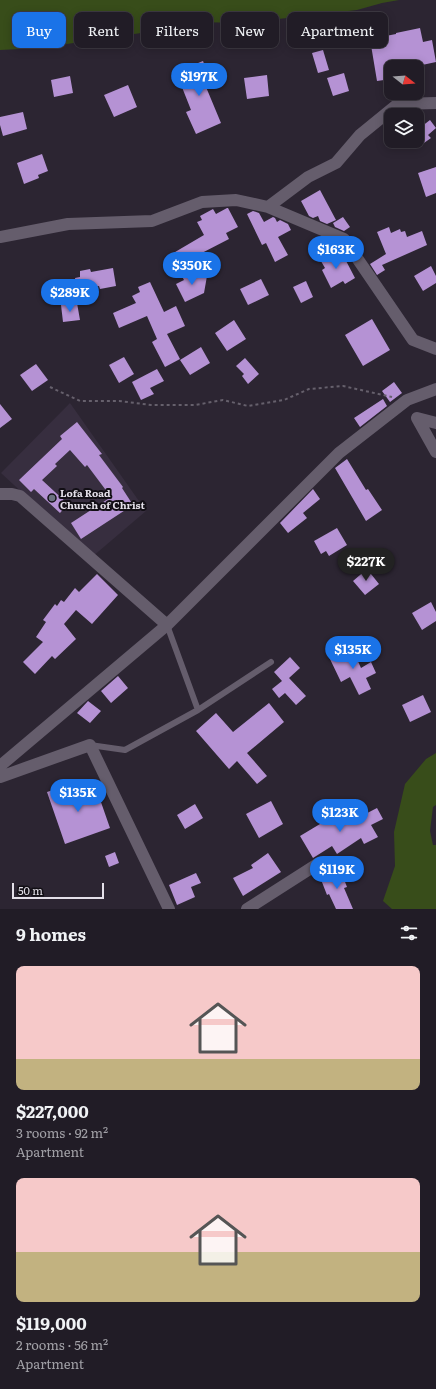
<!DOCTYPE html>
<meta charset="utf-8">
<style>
:root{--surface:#211c26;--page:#2d2932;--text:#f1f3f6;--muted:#a2a1a7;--line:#3e3a43;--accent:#1a73e8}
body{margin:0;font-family:Literata,serif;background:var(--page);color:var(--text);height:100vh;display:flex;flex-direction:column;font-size:15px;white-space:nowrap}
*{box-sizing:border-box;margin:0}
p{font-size:13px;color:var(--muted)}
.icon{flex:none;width:22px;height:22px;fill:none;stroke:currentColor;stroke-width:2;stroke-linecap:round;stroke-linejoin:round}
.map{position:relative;height:909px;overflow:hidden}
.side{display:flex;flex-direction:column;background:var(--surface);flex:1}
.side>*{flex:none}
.guide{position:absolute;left:12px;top:12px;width:412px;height:36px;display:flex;gap:8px}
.needle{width:26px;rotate:107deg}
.controls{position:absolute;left:384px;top:60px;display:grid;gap:8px}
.controls a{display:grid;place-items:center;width:40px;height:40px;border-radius:8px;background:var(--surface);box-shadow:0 2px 10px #0003,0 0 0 1px var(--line);font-size:20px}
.scale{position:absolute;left:12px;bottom:10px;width:92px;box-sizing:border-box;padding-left:4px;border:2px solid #e4e0e9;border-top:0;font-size:11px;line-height:14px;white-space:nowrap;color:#e4e0e9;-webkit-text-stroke:3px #120f15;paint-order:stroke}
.price{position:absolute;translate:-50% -34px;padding:0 9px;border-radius:14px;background:var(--accent);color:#fff;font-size:13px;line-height:26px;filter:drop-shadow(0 1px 2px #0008)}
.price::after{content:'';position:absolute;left:50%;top:24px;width:12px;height:9px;margin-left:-6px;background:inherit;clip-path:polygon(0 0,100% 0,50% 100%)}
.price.on{background:#222;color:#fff}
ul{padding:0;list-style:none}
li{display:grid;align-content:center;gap:8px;height:212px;padding:0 16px}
li span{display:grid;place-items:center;height:124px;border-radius:8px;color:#555}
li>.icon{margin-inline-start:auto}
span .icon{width:72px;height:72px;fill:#fffc;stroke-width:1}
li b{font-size:17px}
h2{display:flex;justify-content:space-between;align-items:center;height:48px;padding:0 16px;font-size:17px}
.chip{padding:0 14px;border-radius:8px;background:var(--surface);box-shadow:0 2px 10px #0003,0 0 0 1px var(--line);font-size:14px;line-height:36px}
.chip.on{background:var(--accent);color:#fff}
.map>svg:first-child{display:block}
.built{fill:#372e3f}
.green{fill:#384d1a}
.building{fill:#b592d4}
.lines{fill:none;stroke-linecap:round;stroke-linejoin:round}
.path{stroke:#66606c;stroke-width:2;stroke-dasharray:3 3;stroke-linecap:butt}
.lane{stroke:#655d6c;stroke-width:6}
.street{stroke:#655d6c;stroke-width:12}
.worship-dot{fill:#6b7280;stroke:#120f15;stroke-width:1.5}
.labels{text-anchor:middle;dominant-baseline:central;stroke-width:4;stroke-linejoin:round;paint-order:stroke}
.poi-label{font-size:10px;font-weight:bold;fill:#e4e0e9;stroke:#120f15;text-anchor:start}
</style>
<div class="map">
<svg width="436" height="909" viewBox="0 0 436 909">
<rect width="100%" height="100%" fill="#2c2532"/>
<path class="built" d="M 70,403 L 146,511 L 92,557 L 1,473 Z"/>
<path class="green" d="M 0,0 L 399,0 L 382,3 L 357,10 L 242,23 L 195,22 L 167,25 L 141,33 L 40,48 L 0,50 Z
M 436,753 L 436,805 L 433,807 L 430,831 L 433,845 L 436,845 L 436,909 L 392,909 L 383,901 L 395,866 L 394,832 L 405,784 L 426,759 Z"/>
<path class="building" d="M 420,28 L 423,42 L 432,40 L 436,62 L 413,67 L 391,67 L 391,79 L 377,81 L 370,39 L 396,34 L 396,33 Z
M 323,50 L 329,70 L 318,73 L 312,53 Z
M 203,61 L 212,85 L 206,87 L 221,123 L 196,134 L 186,112 L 191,110 L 176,72 Z
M 344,73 L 349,91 L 333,96 L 327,78 Z
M 267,75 L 269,96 L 247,99 L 244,78 Z
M 70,76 L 73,93 L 54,97 L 51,80 Z
M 128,85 L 137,107 L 114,117 L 104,95 Z
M 23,112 L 27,129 L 3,136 L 0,125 L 0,117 Z
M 430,120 L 436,128 L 428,135 L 431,138 L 417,148 L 417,130 Z
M 42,154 L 48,171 L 38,175 L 39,178 L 24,184 L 17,163 Z
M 436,167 L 436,193 L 426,197 L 418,173 Z
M 320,190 L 336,220 L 327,224 L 320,221 L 318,216 L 313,218 L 309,216 L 301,201 Z
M 227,208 L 228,208 L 238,227 L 226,233 L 229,239 L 196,256 L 197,258 L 178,269 L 170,255 L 204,235 L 197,222 L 202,220 L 200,216 L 213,209 L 216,214 Z
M 253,211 L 259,213 L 264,222 L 273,217 L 275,218 L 277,222 L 280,220 L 288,224 L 291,230 L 278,237 L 288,255 L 275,262 L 266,243 L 262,245 L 247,214 Z
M 343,217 L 350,227 L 344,231 L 335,227 L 333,223 Z
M 389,227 L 391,233 L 400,229 L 401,232 L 405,231 L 407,237 L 422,231 L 427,245 L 382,265 L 385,270 L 377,275 L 370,264 L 386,254 L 377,232 Z
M 327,251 L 332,261 L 343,255 L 355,278 L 345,284 L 343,281 L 331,288 L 322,270 L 325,268 L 318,256 Z
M 431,266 L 436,276 L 436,283 L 423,291 L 414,276 Z
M 113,268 L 116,286 L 100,289 L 99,286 L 77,290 L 75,278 L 80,277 L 80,271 L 90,269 L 91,272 Z
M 179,271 L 207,276 L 204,293 L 185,302 L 176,284 L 184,280 Z
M 261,279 L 269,295 L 248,305 L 240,289 Z
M 306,281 L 313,297 L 301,303 L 293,287 Z
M 150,282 L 164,312 L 176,306 L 185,326 L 167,334 L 180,359 L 165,367 L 152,342 L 157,339 L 147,316 L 119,328 L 113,313 L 136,303 L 132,296 L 140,292 L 138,287 Z
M 77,303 L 80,320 L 63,322 L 61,305 Z
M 372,319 L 390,350 L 363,366 L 345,335 Z
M 234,320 L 246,339 L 227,351 L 215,333 Z
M 201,347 L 210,363 L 190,375 L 180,360 Z
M 124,357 L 134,374 L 119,383 L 109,365 Z
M 245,358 L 259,374 L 248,384 L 242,376 L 244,374 L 236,366 Z
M 36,364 L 48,380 L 32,391 L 20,375 Z
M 157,369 L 164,381 L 150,388 L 154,394 L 141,400 L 132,382 Z
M 394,382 L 402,393 L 390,402 L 382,391 Z
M 383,399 L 387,406 L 360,427 L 354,418 Z
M 0,404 L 12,419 L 0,428 Z
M 77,422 L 102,454 L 99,455 L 123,487 L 122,488 L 133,505 L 81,539 L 71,523 L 111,497 L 87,465 L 85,467 L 70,450 L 55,464 L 57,466 L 42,480 L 68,504 L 60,513 L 34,489 L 31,492 L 19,480 L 62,439 L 60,436 Z
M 347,459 L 366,490 L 368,489 L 382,510 L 366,521 L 335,468 Z
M 313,489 L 320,499 L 303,513 L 307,518 L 288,533 L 280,523 Z
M 337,528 L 347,545 L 329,556 L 326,551 L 321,554 L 314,541 Z
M 367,569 L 379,584 L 365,595 L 353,581 Z
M 97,574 L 118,595 L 92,624 L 76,610 L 64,624 L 76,639 L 55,659 L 52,656 L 35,674 L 23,662 L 43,642 L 36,637 L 46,622 L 43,620 L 55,604 L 57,606 L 61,600 L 64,602 L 75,588 L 79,592 Z
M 431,602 L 436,612 L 436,621 L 422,630 L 412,613 Z
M 352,648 L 361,668 L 371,662 L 376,673 L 366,678 L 371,689 L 359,695 L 350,677 L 341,682 L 330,659 Z
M 290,657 L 300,668 L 289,678 L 306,696 L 296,705 L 285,693 L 279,698 L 272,689 L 282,681 L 274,672 Z
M 118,676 L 128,688 L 111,703 L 101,691 Z
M 423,695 L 431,712 L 410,722 L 402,705 Z
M 88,701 L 101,711 L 90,723 L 77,713 Z
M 269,703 L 284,722 L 247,753 L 267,776 L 257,784 L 237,761 L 229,769 L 196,731 L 216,713 L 233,732 Z
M 68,785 L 72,794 L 95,785 L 110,828 L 65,844 L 47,792 Z
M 271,801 L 283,824 L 259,838 L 246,814 Z
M 195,804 L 203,818 L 185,829 L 177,815 Z
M 377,808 L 383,819 L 371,825 L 378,837 L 364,844 L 361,838 L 337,854 L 332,846 L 313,858 L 300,836 L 320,824 L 318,819 L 328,812 L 338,828 Z
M 115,852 L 119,863 L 109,867 L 105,856 Z
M 268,853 L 281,872 L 243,896 L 233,878 L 253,868 L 251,865 Z
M 340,869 L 347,887 L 344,888 L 353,909 L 336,909 L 329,894 L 327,895 L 320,877 Z
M 196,873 L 201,883 L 191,887 L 195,897 L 177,905 L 169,885 Z"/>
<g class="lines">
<path class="path" d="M 50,387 L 80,401 L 119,401 L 151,405 L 195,405 L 223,400 L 248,406 L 284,400 L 309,389 L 343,386 L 392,397"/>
<path class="lane" d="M 167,625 L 198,710
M 90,745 L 125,750 L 198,710 L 271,662"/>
<path class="street" d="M 268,207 L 308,177 L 336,163 L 360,135 L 398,104 L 436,103
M 0,237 L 68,224 L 152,221 L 202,202 L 236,200 L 268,207 L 344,239 L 413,340 L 436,349
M 436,423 L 417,418 L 436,452
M 0,494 L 12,494 L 20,496 L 167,625
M 0,766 L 167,625 L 339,453 L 407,400 L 436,389
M 0,777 L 90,745 L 169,909
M 247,909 L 319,863"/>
</g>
<circle class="worship-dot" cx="52" cy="498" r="4"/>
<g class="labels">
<g class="poi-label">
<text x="60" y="492">Lofa Road<tspan x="60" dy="12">Church of Christ</tspan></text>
</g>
</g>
</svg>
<div class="controls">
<a><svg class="needle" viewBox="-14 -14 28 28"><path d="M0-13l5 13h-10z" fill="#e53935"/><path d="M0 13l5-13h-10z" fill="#a2a1a7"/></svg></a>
<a><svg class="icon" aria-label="layers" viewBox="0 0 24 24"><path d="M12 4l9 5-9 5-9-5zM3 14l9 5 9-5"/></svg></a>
</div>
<div class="scale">50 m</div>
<b class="price" style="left:199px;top:97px">$197K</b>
<b class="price" style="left:336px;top:270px">$163K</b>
<b class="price" style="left:192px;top:286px">$350K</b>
<b class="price" style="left:70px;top:313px">$289K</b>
<b class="price on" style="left:366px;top:582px">$227K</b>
<b class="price" style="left:353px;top:670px">$135K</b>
<b class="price" style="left:78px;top:813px">$135K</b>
<b class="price" style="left:340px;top:833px">$123K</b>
<b class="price" style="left:337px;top:890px">$119K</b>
<div class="guide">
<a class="chip on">Buy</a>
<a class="chip">Rent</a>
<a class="chip">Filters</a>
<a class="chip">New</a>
<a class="chip">Apartment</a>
</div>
</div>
<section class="side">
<h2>9 homes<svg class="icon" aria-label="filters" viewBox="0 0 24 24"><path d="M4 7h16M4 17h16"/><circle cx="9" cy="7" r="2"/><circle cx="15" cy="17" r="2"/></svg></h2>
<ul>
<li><span style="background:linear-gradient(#f6c9c9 75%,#c2b280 0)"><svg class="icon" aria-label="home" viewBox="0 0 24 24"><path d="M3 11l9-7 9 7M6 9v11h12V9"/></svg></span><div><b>$227,000</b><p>3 rooms · 92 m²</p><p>Apartment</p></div></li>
<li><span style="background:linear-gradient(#f6c9c9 60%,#c2b280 0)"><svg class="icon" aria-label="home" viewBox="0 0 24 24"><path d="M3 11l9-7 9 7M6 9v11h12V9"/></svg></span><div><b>$119,000</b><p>2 rooms · 56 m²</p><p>Apartment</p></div></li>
</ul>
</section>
